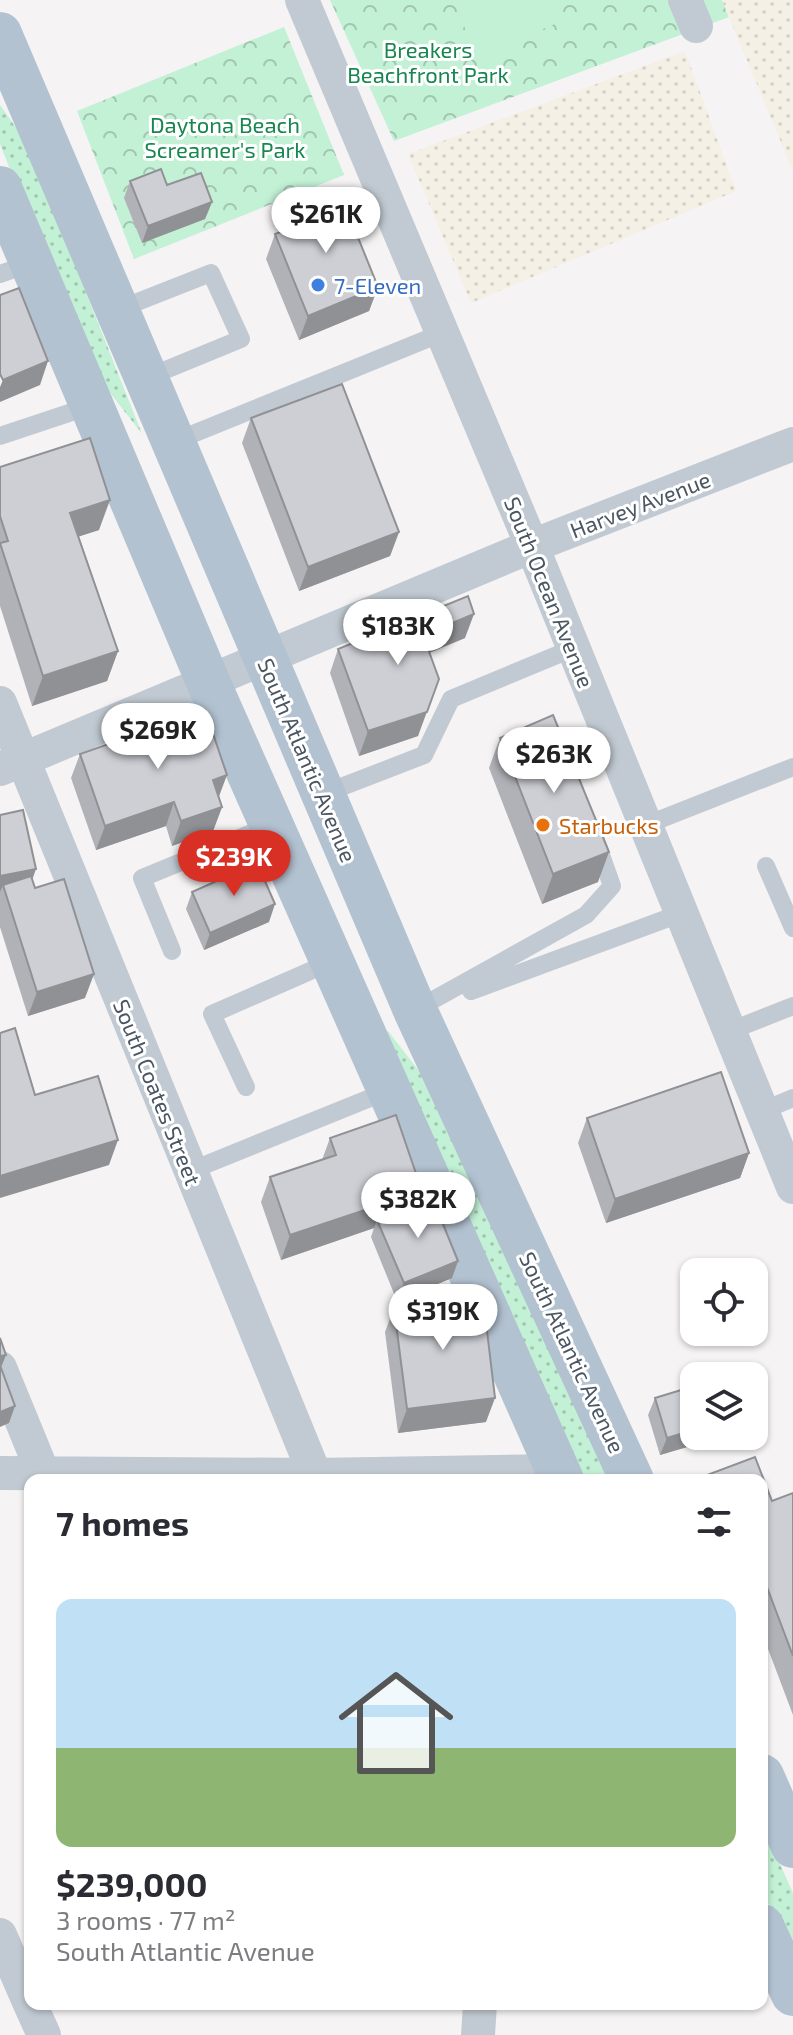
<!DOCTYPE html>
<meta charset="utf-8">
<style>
:root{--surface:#fff;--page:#f7f7f7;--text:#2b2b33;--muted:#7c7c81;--line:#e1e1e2;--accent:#d93025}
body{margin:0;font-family:"Exo 2",sans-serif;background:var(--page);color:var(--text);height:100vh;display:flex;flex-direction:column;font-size:30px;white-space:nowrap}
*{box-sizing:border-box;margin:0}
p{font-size:26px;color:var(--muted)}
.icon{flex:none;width:44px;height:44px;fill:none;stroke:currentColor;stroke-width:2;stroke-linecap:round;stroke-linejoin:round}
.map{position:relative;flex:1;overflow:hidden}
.sheet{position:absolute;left:24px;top:1474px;width:744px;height:536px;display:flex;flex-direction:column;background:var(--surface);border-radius:16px;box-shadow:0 2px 6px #0004}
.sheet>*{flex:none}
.controls{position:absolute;left:680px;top:1258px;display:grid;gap:16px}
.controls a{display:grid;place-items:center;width:88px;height:88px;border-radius:16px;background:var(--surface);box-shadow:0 2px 6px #0004;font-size:40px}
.price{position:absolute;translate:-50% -68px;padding:0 18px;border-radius:28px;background:#fff;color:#222;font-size:26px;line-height:52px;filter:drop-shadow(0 2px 4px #0008)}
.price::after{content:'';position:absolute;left:50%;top:48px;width:24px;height:18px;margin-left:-12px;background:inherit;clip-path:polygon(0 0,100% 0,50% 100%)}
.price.current{background:var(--accent);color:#fff}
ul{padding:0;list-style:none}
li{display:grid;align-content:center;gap:16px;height:424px;padding:0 32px}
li+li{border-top:2px solid var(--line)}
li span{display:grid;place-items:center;height:248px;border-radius:16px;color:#555}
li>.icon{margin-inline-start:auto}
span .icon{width:144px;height:144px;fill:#fffc;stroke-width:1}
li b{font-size:34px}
h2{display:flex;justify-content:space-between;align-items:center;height:96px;padding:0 32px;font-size:34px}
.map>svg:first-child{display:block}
.grass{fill:url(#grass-dots)}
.forest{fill:url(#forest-crowns)}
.sand{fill:url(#sand-dots)}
.pitch{fill:#c3f1d5}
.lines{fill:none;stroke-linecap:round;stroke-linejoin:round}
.lane{stroke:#c1cad2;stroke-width:18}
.street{stroke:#c1cad2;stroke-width:34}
.primary{stroke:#b3c2d1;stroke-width:44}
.wall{fill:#b0b2b7}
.shaded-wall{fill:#909195}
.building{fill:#cdcfd5;stroke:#909195;stroke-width:2}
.shop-dot{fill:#3f7fe0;stroke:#fff;stroke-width:3}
.food-dot{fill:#e8710a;stroke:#fff;stroke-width:3}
.labels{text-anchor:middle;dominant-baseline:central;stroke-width:6;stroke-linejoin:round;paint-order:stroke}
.park-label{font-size:22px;fill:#17864f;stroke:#fff}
.shop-label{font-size:22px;fill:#366cbe;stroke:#fff;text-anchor:start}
.street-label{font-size:22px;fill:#4a5661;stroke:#fff}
.food-label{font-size:22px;fill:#c56008;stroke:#fff;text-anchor:start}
</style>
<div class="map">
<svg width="793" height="2035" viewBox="0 0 793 2035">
<defs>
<pattern id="grass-dots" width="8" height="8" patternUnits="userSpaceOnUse" patternTransform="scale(2)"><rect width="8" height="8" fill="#c3f1d5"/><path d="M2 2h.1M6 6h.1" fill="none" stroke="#a0c6b0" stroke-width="1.8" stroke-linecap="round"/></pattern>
<pattern id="forest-crowns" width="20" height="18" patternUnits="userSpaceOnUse" patternTransform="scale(2)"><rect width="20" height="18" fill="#c3f1d5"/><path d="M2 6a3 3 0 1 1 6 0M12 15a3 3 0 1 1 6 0" fill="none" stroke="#a0c6b0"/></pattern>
<pattern id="sand-dots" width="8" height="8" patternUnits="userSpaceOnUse" patternTransform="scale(2)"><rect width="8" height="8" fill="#f5f0e5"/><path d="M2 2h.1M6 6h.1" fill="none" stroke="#d4d0c7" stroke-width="1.8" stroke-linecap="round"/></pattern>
</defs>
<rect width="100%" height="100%" fill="#f5f3f3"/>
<path class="grass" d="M 0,105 L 27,143 L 142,434 L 87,363 L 0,144 Z
M 388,1031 L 434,1090 L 609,1480 L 580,1480 L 382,1034 Z
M 762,1824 L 793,1893 L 793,1958 L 762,1889 Z"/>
<path class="forest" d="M 330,0 L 722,0 L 729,17 L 394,141 Z
M 284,27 L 344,175 L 134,259 L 77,111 Z"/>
<path class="sand" d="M 722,0 L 793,0 L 793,171 L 729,17 Z
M 685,51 L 736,191 L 471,303 L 408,154 Z"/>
<path class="pitch" d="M 454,0 L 546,0 L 555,24 L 476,57 Z"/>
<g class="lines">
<path class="lane" d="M 0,274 L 31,263
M 117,310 L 211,273 L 241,339 L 146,378
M 0,436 L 90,406
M 173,442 L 442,333
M 573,785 L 569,774 L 578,756 L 610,736
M 323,794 L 424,755 L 451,699 L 574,648
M 646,825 L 793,767
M 766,866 L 793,928
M 172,951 L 142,878 L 271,825
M 471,991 L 682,913
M 415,1010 L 586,915 L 612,886 L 595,838
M 730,1031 L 793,1006
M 246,1087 L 212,1014 L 333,961
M 762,1111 L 793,1098
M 190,1171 L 390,1090"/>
<path class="street" d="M 302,0 L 532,546 L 793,1187
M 685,0 L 696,26
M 0,703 L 317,1480
M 0,769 L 532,546 L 793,444
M 0,1368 L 43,1473
M 0,1473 L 315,1475 L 558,1471
M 0,1935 L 30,2004
M 30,2004 L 44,2035
M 478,2035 L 480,2004"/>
<path class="primary" d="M 0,34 L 415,1010 L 632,1480
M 0,188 L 209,684 L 562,1480
M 762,1776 L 793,1846
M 762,1926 L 793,1994"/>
</g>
<path class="wall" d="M 130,181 L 167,185 L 212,202 L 205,219 L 142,243 L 124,198 Z
M 305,201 L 378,287 L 369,311 L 299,340 L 266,259 L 275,234 L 296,226 Z
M 251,418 L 399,532 L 390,556 L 299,591 L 242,443 Z
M 0,467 L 99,530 L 79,536 L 118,651 L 107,681 L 32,706 L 0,606 Z
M 465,638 L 429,653 L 418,736 L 359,756 L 330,673 L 338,649 Z
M 500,738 L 598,882 L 542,904 L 489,768 Z
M 80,754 L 219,797 L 222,807 L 213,831 L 172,846 L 166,826 L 96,850 L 71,778 Z
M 0,815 L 32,878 L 35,888 L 85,998 L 28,1016 L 0,927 Z
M 192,892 L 269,922 L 204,950 L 186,909 Z
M 587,1118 L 749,1153 L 740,1178 L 606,1223 L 578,1143 Z
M 330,1138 L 422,1191 L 417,1203 L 458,1261 L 452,1278 L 397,1301 L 371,1237 L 374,1228 L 281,1260 L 261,1202 L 270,1177 L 322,1160 Z
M 421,1291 L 460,1317 L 486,1422 L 398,1433 L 385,1332 L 394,1308 L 416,1305 Z
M 655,1398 L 694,1436 L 715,1436 L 714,1439 L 660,1455 L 648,1415 Z
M 755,1457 L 772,1501 L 793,1493 L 793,1715 L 762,1633 L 762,1480 L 705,1480 L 707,1475 Z"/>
<path class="shaded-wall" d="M 212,202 L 205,219 L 142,243 L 148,226 Z
M 378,287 L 369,311 L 299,340 L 308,316 Z
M 48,361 L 40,385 L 0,402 L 0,387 L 3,380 Z
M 110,500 L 99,530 L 59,543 L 70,513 Z
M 399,532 L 390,556 L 299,591 L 308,567 Z
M 474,614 L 465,638 L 414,659 L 423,635 Z
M 118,651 L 107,681 L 32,706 L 43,676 Z
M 439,679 L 418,736 L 359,756 L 368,731 Z
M 227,775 L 218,799 L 213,780 Z
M 174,802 L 166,826 L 96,850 L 105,826 Z
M 222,807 L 213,831 L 172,846 L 181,821 Z
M 609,852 L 598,882 L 542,904 L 553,874 Z
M 36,869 L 30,886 L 3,885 L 0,892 L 0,876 Z
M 275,904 L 269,922 L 204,950 L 210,933 Z
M 94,974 L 85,998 L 28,1016 L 37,992 Z
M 118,1140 L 109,1165 L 0,1198 L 0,1176 Z
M 749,1153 L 740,1178 L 606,1223 L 615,1199 Z
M 422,1191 L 413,1215 L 377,1220 L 374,1228 L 281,1260 L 290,1235 Z
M 458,1261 L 452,1278 L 397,1301 L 404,1283 Z
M 6,1355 L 0,1370 L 0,1356 Z
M 495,1398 L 486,1422 L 398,1433 L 407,1409 Z
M 15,1406 L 9,1423 L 0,1427 L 0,1412 Z
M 694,1430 L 694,1436 L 715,1436 L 714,1439 L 660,1455 L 667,1438 Z"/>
<path class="building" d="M 161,169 L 167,185 L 201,173 L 212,202 L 148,226 L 130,181 Z
M 338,188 L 378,287 L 308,316 L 275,234 L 313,219 L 305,201 Z
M 19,288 L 48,361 L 3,380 L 0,374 L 0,295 Z
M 342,384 L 399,532 L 308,567 L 251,418 Z
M 90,438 L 110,500 L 70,513 L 118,651 L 43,676 L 0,543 L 8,541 L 0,516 L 0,467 Z
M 468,596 L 474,614 L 423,635 L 439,679 L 427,712 L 368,731 L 338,649 Z
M 205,710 L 227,775 L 213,780 L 222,807 L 181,821 L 174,802 L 105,826 L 80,754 Z
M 553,715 L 609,852 L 553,874 L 500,738 Z
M 23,810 L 36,869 L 0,876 L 0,815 Z
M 257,863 L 275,904 L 210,933 L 192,892 Z
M 31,876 L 35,888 L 64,879 L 94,974 L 37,992 L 3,885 Z
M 15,1028 L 35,1095 L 98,1076 L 118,1140 L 0,1176 L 0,1033 Z
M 721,1072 L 749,1153 L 615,1199 L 587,1118 Z
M 396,1115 L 422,1191 L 290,1235 L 270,1177 L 336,1155 L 330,1138 Z
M 432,1197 L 458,1261 L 404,1283 L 377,1220 Z
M 456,1287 L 460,1317 L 485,1314 L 495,1398 L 407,1409 L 394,1308 L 422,1304 L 421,1291 Z
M 0,1338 L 6,1355 L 0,1356 Z
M 1,1368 L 15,1406 L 0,1412 L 0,1369 Z
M 694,1386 L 694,1430 L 667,1438 L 655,1398 Z
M 755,1457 L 772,1501 L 793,1493 L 793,1656 L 762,1574 L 762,1480 L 709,1480 L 707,1475 Z"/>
<circle class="shop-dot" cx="318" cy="285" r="8"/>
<circle class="food-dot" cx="543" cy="825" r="8"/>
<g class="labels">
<g class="park-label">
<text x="428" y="49">Breakers<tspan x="428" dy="25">Beachfront Park</tspan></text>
<text x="225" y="124">Daytona Beach<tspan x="225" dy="25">Screamer's Park</tspan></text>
</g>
<g class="shop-label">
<text x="334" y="285">7-Eleven</text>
</g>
<g class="street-label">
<text transform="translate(640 504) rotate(-21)">Harvey Avenue</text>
<text transform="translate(550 592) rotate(68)">South Ocean Avenue</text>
<text transform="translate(308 760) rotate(67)">South Atlantic Avenue</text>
<text transform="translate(158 1092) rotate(68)">South Coates Street</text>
<text transform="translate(573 1352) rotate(65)">South Atlantic Avenue</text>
</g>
<g class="food-label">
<text x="559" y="825">Starbucks</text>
</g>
</g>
</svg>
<div class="controls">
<a><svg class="icon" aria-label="locate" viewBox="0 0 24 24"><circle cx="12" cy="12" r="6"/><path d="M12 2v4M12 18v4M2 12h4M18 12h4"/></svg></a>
<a><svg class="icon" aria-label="layers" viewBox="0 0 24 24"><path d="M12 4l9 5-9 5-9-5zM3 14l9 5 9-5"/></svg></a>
</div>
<b class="price" style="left:326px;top:255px">$261K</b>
<b class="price" style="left:398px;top:667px">$183K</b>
<b class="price" style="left:158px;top:771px">$269K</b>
<b class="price" style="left:554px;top:795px">$263K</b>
<b class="price current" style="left:234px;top:898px">$239K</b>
<b class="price" style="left:418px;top:1240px">$382K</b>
<b class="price" style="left:443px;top:1352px">$319K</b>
<section class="sheet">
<h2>7 homes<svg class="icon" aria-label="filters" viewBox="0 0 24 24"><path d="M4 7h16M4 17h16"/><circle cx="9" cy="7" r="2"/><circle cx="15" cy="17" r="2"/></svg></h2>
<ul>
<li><span style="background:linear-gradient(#bfe0f5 60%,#8fb573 0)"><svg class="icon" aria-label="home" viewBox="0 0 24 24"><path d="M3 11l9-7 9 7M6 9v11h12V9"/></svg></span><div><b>$239,000</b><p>3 rooms · 77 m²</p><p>South Atlantic Avenue</p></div></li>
</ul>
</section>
</div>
